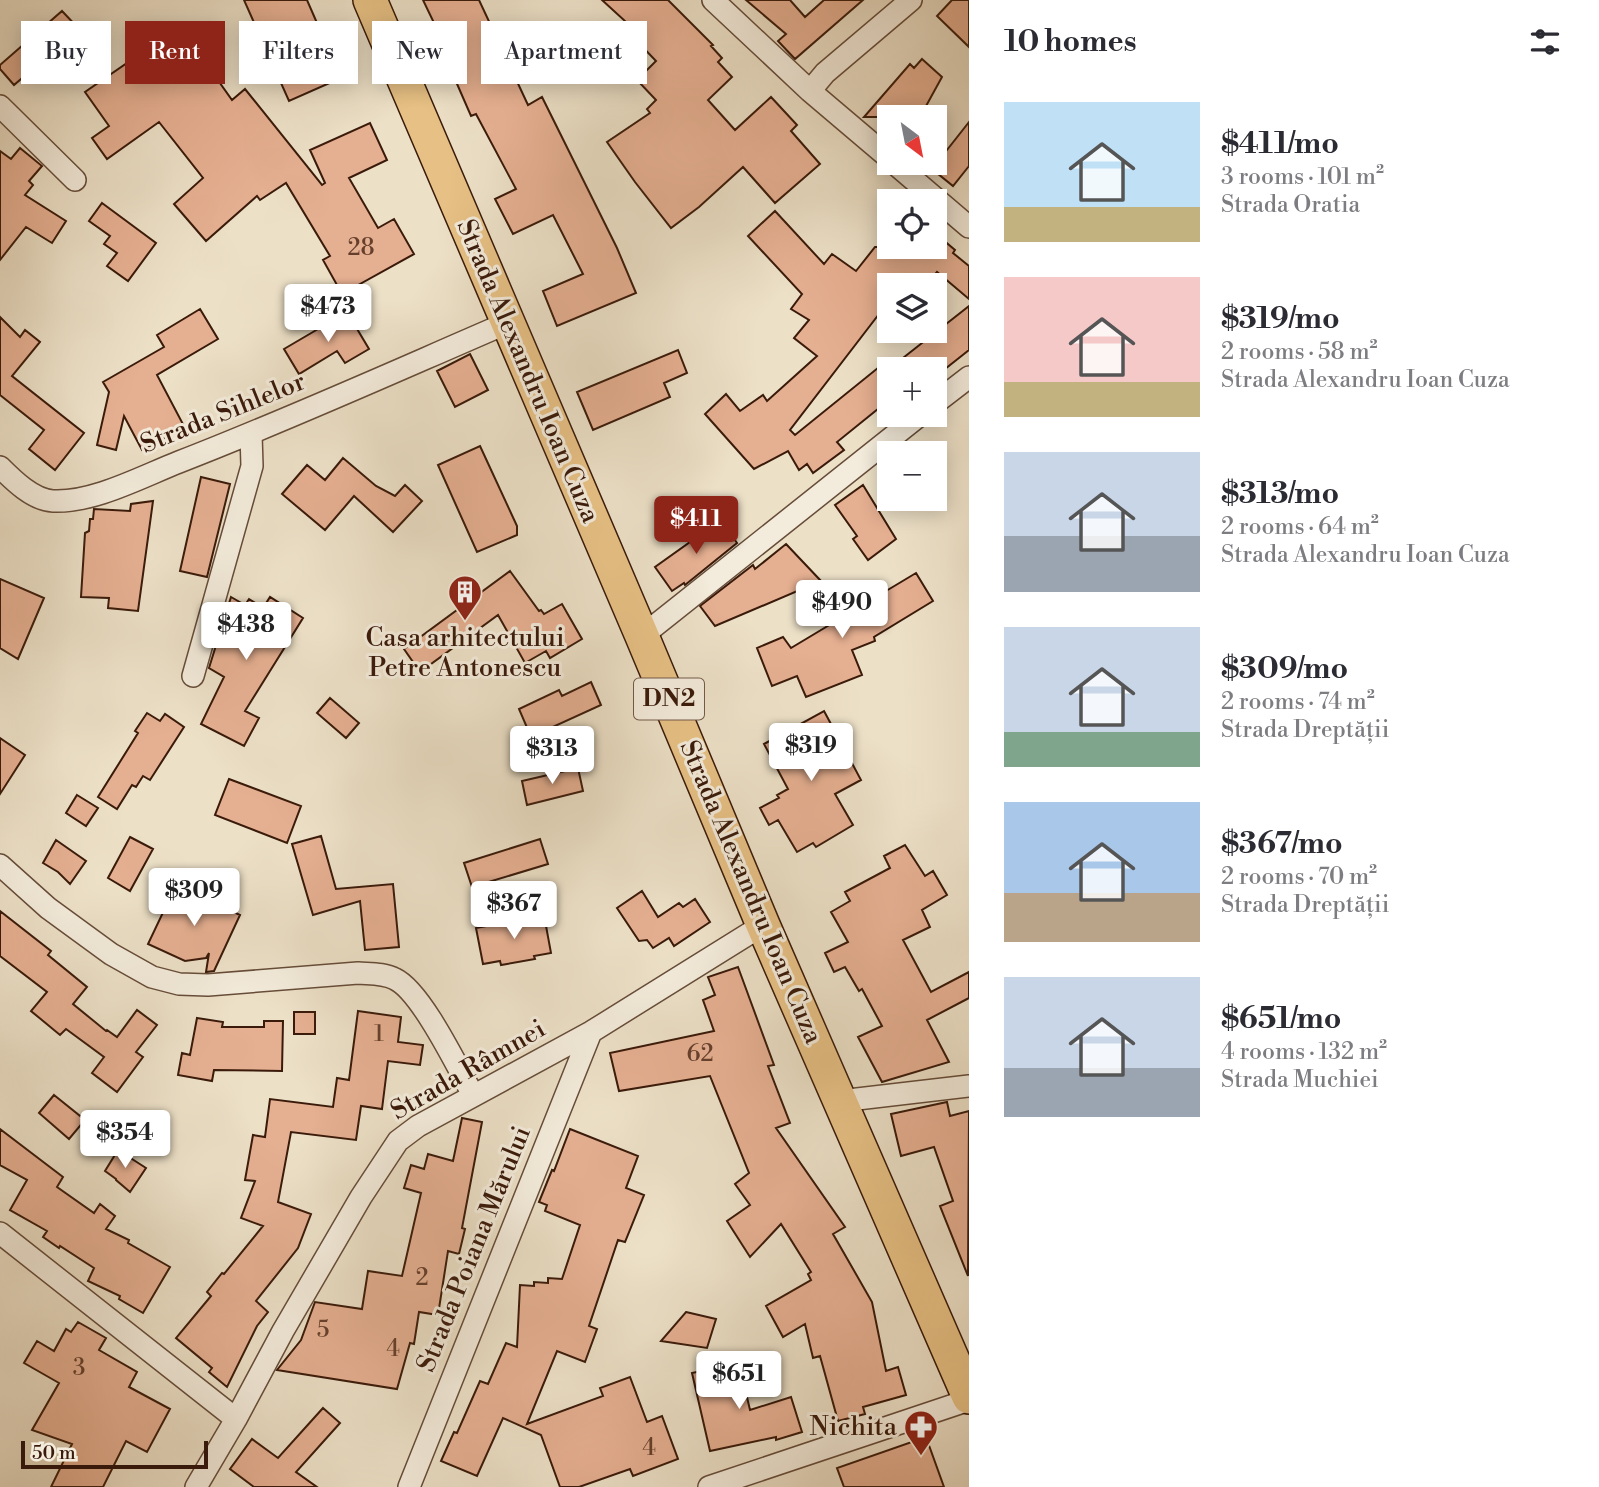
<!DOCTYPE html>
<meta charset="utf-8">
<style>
:root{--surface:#fff;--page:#f2f2f3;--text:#2b2b33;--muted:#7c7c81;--accent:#8f2418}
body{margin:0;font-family:"Libre Bodoni",serif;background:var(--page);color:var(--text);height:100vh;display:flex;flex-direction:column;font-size:26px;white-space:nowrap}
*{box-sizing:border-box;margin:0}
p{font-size:23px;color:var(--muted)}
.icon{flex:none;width:38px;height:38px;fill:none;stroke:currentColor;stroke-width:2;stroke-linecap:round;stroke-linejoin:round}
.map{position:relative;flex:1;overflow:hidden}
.side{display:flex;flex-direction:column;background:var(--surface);width:630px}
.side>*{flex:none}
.guide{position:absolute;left:21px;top:21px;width:665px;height:63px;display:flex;gap:14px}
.needle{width:46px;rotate:148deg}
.fabs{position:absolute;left:877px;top:105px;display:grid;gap:14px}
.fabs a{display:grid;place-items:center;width:70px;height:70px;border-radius:0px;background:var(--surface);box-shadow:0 4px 18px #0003;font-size:35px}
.scale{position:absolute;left:21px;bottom:18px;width:187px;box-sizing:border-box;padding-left:7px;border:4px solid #3a1a0a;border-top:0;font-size:19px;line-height:24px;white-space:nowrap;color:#3a1a0a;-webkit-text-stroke:5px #f3ebdb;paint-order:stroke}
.price{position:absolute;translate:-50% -60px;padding:0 16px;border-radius:7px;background:#fff;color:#222;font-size:23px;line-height:46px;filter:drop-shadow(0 2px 4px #0008)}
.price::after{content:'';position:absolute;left:50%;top:42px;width:21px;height:16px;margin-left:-10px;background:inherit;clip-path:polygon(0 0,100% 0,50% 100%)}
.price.selected{background:var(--accent);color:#fff}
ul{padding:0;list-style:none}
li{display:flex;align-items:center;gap:21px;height:175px;padding:0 35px}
li span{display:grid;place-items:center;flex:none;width:196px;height:140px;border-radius:0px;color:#555}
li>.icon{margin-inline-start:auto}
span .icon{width:84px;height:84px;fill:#fffc;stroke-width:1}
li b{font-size:30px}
h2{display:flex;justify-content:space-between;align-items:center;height:84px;padding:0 35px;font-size:30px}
.chip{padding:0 24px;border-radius:0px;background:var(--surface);box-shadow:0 4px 18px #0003;font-size:24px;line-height:63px}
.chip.selected{background:var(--accent);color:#fff}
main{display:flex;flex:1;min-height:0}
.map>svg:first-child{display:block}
.building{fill:#e5af91;stroke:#3a1a0a;stroke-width:2}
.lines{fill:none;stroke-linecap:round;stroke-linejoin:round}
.minor-casing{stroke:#664c39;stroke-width:24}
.primary-casing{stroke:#3a1a0a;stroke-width:36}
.minor{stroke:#f3ebdb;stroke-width:21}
.primary{stroke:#e6c084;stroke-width:33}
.labels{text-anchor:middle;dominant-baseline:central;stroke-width:6;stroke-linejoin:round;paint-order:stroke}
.number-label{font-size:23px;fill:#653f2c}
.shield{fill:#f3ebdb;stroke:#725949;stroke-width:2}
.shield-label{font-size:24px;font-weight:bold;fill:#3a1a0a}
.street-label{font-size:26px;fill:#3a1a0a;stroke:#f3ebdb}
.poi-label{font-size:26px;fill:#3a1a0a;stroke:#f3ebdb}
</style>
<main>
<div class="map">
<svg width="969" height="1487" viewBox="0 0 969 1487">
<rect width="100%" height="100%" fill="#ece0c7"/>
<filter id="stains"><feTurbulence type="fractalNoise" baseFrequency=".00286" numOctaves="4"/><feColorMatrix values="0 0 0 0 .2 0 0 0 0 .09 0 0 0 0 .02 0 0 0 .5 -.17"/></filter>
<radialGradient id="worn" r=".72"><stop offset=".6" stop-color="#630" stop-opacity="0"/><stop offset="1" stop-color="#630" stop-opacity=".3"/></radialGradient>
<path class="building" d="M 244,0 L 307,0 L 341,78 L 289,101 Z
M 423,0 L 479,0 L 528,105 L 542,97 L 617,248 L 636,293 L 557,326 L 543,291 L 583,274 L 553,215 L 513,234 L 495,199 L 516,189 L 476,114 L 471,116 L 454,77 L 459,75 Z
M 602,0 L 668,0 L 713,45 L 711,46 L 722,58 L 718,62 L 732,77 L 708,100 L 735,130 L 771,97 L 797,125 L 791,131 L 820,164 L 775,203 L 743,167 L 699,207 L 671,228 L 635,182 L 607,142 L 650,113 L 647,109 L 656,100 L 637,80 L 656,61 L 633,37 L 637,32 Z
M 746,0 L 790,0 L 805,17 L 824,0 L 863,0 L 795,59 L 778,41 L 786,34 Z
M 952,0 L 969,0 L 969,47 L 937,16 Z
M 62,11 L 79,29 L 14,85 L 0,69 L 0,65 Z
M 185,23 L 198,42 L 193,45 L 232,100 L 245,89 L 322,185 L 325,183 L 310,150 L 370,123 L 387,160 L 349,178 L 378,228 L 394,219 L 414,254 L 342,294 L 323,260 L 330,256 L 286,183 L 260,200 L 257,196 L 206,241 L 174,204 L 203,178 L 159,122 L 107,159 L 92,138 L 109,126 L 85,92 Z
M 581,30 L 596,51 L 567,70 L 553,48 Z
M 922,59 L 942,77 L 920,117 L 864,117 L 910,64 L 914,68 Z
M 969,122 L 969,166 L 953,186 L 932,169 Z
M 20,148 L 42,166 L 29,181 L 33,185 L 25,195 L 66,221 L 52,243 L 26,227 L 0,260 L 0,151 L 11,159 Z
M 102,203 L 156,243 L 128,281 L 107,266 L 117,253 L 104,244 L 110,236 L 89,221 Z
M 775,211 L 824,264 L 832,254 L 856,271 L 875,247 L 934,247 L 936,234 L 955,250 L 953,253 L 969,266 L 969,299 L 937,272 L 926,285 L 889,285 L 889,301 L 790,430 L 795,435 L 889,359 L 889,369 L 969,306 L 969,350 L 945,369 L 889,369 L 889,400 L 837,442 L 844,450 L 813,473 L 807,464 L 799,470 L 788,451 L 754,469 L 705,414 L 726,394 L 740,411 L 763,395 L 767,401 L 817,356 L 794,338 L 809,320 L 791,309 L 802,294 L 748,236 Z
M 200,309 L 218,339 L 157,375 L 185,428 L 142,450 L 124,416 L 116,450 L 97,445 L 109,392 L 103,382 L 164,347 L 157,335 Z
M 347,312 L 369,349 L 345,363 L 337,351 L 299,374 L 284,349 Z
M 0,317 L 20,337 L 25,330 L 40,342 L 12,376 L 84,433 L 55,470 L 29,449 L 44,430 L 0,395 Z
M 678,350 L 687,373 L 664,383 L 670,397 L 593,430 L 577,392 Z
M 470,354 L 488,390 L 455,407 L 437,371 Z
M 480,446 L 517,526 L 517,535 L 477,552 L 438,465 Z
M 343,458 L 376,486 L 395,496 L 405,485 L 422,501 L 393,532 L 354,496 L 325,530 L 282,494 L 307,465 L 325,480 Z
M 201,477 L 230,484 L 207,577 L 180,571 Z
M 863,485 L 896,539 L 868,560 L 853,539 L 857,536 L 835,505 Z
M 153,501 L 138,611 L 108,608 L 109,598 L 81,597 L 85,533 L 89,531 L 90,519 L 93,519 L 94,509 L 130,511 L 131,504 Z
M 721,520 L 737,543 L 685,585 L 684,583 L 672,591 L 655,567 Z
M 786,544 L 821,581 L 715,626 L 700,606 L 753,565 L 755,569 Z
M 510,571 L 539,611 L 541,610 L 544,614 L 562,604 L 582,639 L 550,658 L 546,651 L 525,663 L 498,615 L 420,672 L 404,649 Z
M 916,573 L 933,601 L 874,637 L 875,641 L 852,650 L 862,675 L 806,697 L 797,676 L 772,686 L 757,648 L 783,637 L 791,648 Z
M 0,579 L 44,598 L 18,659 L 0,648 Z
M 231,597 L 245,605 L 249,599 L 263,608 L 270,597 L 303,618 L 245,711 L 259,718 L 244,746 L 201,724 L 224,677 L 209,668 Z
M 591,682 L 601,705 L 531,737 L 519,709 L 559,690 L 562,696 Z
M 330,698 L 359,723 L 346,738 L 317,713 Z
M 824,711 L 861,780 L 835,794 L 853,825 L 816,847 L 813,843 L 797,852 L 778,820 L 769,825 L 760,808 L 779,798 L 777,795 L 788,789 L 764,744 Z
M 147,713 L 160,721 L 165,714 L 184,727 L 150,780 L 143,776 L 136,787 L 132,785 L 117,809 L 98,797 L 138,733 L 135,731 Z
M 0,738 L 25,755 L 0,794 Z
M 578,768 L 583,791 L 527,805 L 522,781 Z
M 229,779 L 301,806 L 287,843 L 215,815 Z
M 77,795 L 98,808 L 86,826 L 66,813 Z
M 321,836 L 336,889 L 393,884 L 399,947 L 365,950 L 360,901 L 313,915 L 292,844 Z
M 130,837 L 153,849 L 130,891 L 108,878 Z
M 540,839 L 548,864 L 472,887 L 464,863 Z
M 56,840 L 86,861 L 70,884 L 58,872 L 43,863 Z
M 905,845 L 925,876 L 933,871 L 947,895 L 922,910 L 930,927 L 903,940 L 931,992 L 969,972 L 969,998 L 927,1020 L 949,1062 L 882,1082 L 858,1037 L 882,1026 L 862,989 L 859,991 L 845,967 L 834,972 L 825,953 L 848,942 L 831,912 L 850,901 L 845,892 L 890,868 L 884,856 Z
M 176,885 L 240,915 L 214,971 L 206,972 L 209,953 L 206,958 L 185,961 L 148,944 Z
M 642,891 L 658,917 L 679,903 L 683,907 L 695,899 L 710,922 L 674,946 L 669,938 L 653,948 L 647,940 L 639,941 L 617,908 Z
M 0,911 L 51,951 L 48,955 L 87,987 L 73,1004 L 106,1031 L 107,1030 L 117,1037 L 137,1010 L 157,1025 L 136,1052 L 143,1057 L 117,1092 L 92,1073 L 104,1057 L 66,1029 L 60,1035 L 31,1011 L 47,992 L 0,956 Z
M 544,915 L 551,953 L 534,956 L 535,959 L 501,965 L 500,961 L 483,964 L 476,928 Z
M 738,967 L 774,1065 L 768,1066 L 790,1123 L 776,1128 L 845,1227 L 833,1234 L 872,1302 L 886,1371 L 898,1367 L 906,1395 L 863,1407 L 865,1414 L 838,1421 L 820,1356 L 813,1358 L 805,1324 L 783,1337 L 766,1306 L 811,1280 L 808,1274 L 811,1272 L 781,1224 L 750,1257 L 727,1221 L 750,1205 L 735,1184 L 749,1173 L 710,1076 L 619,1091 L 610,1053 L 714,1031 L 703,1000 L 715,995 L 708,977 Z
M 358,1011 L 401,1017 L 398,1042 L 423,1045 L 420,1065 L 388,1061 L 382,1109 L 361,1106 L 356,1140 L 291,1132 L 278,1202 L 311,1214 L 298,1248 L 256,1301 L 268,1312 L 257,1326 L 227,1387 L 209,1372 L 212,1368 L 176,1338 L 211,1296 L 207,1292 L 222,1273 L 224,1274 L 263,1226 L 241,1218 L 255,1181 L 245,1180 L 253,1135 L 265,1137 L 270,1099 L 333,1107 L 337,1078 L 349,1080 Z
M 294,1012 L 315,1012 L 315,1034 L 294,1034 Z
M 197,1018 L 223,1022 L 222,1027 L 264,1027 L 264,1021 L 283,1021 L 282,1071 L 214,1070 L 212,1081 L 178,1075 L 182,1053 L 190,1055 Z
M 54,1095 L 85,1120 L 69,1139 L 39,1113 Z
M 947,1102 L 950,1116 L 969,1111 L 968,1276 L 940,1206 L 953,1201 L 934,1147 L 901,1156 L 891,1114 Z
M 462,1118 L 482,1122 L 462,1228 L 465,1229 L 459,1254 L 448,1251 L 438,1315 L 419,1312 L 414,1344 L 410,1343 L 397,1389 L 277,1370 L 301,1340 L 315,1302 L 362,1309 L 368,1271 L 402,1276 L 421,1193 L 404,1188 L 411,1165 L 424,1169 L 428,1154 L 453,1161 Z
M 0,1129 L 63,1177 L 57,1187 L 94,1213 L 100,1204 L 115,1216 L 106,1229 L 129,1240 L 128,1243 L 170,1267 L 143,1313 L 119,1299 L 120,1296 L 88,1281 L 94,1268 L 60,1246 L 59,1248 L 43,1237 L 47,1231 L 10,1210 L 27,1180 L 0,1165 Z
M 570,1129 L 638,1156 L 626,1188 L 644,1195 L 625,1242 L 618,1240 L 589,1326 L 597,1329 L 585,1362 L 557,1351 L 527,1424 L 603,1396 L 600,1388 L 630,1377 L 647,1422 L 662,1416 L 678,1459 L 633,1476 L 630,1469 L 579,1487 L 560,1487 L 541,1435 L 503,1418 L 477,1476 L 441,1461 L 454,1432 L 457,1433 L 480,1381 L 488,1384 L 506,1343 L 517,1347 L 520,1285 L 534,1286 L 534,1282 L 548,1283 L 548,1278 L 562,1279 L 580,1225 L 545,1211 L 547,1205 L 539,1202 L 552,1170 L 554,1171 Z
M 118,1150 L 146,1168 L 130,1192 L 116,1180 L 116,1179 L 105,1171 Z
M 686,1312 L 716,1319 L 707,1348 L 661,1341 Z
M 78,1322 L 106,1338 L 99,1350 L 137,1372 L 129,1387 L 170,1409 L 147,1452 L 126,1441 L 103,1487 L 51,1487 L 72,1444 L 32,1430 L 59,1383 L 24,1363 L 37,1341 L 54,1351 L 66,1329 L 71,1332 Z
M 739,1363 L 750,1410 L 791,1397 L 802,1432 L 776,1440 L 776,1437 L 710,1451 L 692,1373 Z
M 323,1408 L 340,1423 L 296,1472 L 317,1487 L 254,1487 L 230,1469 L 252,1439 L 278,1458 Z
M 926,1437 L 944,1487 L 844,1487 L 837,1468 Z"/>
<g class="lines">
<g class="minor-casing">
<path id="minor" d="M 713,0 L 810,91 L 889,158
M 810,91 L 825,73 L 911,0
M 0,106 L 75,180
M 894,163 L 969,227
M 934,404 L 969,377
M 0,467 C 13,480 33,500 53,501 C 93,503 141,477 179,462 C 290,419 398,370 507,323
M 642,636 L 920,415
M 193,676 L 252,466 L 251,434
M 0,865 L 48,908 L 111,954 L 152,977 L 179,984 L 208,985 L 358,973 C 370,974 384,973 395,979 C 421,991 458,1068 473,1095
M 840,1101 L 969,1086
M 0,1233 L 236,1419
M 196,1487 L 236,1419 L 283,1331 L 361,1197 L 398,1141 L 418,1126 L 591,1032 L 763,925
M 409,1487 L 591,1032
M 709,1487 L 969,1400"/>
</g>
<g class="primary-casing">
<path id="primary" d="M 370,0 L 642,636 L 763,925 L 969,1397"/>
</g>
<use href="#minor" class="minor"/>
<use href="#primary" class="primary"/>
</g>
<defs>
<g id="building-pin" transform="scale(1.75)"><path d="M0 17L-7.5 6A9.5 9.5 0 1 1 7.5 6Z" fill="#8f2418" stroke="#f3ebdb"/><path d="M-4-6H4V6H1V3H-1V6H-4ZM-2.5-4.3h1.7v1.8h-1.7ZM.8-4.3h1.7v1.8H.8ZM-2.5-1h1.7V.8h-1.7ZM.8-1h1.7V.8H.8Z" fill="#fff"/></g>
<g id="pharmacy-pin" transform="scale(1.75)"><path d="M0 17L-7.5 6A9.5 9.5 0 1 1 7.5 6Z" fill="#8f2418" stroke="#f3ebdb"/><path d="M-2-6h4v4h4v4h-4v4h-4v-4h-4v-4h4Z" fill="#fff"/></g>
</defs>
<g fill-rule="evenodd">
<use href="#building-pin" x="465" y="592"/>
<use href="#pharmacy-pin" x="921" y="1427"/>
</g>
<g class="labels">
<g class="number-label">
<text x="361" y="248">28</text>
<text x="379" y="1034">1</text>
<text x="700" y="1054">62</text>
<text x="422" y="1278">2</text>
<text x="323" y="1330">5</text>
<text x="393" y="1349">4</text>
<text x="79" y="1368">3</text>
<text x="649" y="1448">4</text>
</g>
<rect class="shield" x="634" y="678.5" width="70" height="41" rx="5"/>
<g class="shield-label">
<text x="669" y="699">DN2</text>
</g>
<g class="street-label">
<text transform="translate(528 371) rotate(67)">Strada Alexandru Ioan Cuza</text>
<text transform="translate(223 413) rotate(-22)">Strada Sihlelor</text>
<text transform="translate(751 892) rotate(67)">Strada Alexandru Ioan Cuza</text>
<text transform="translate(468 1070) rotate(-30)">Strada Râmnei</text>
<text transform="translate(474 1249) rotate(-68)">Strada Poiana Mărului</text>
</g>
<g class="poi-label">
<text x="465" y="638">Casa arhitectului<tspan x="465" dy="30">Petre Antonescu</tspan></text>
<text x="897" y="1427" text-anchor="end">Nichita</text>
</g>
</g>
<rect width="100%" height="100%" filter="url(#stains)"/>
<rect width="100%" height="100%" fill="url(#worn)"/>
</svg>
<div class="fabs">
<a><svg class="needle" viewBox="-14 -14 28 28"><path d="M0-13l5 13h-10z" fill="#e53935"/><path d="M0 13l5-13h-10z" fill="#7c7c81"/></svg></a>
<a><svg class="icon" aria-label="locate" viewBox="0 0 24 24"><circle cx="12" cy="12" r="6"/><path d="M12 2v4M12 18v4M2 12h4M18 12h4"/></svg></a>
<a><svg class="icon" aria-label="layers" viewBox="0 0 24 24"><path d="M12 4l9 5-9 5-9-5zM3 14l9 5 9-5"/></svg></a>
<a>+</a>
<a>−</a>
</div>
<div class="scale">50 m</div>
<b class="price" style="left:328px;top:344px">$473</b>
<b class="price selected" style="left:696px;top:556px">$411</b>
<b class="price" style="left:842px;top:640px">$490</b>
<b class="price" style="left:246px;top:662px">$438</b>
<b class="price" style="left:811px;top:783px">$319</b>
<b class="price" style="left:552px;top:786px">$313</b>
<b class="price" style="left:194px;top:928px">$309</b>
<b class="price" style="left:514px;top:941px">$367</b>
<b class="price" style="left:125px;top:1170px">$354</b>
<b class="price" style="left:739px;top:1411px">$651</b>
<div class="guide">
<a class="chip">Buy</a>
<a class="chip selected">Rent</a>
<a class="chip">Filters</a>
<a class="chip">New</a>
<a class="chip">Apartment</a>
</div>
</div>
<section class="side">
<h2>10 homes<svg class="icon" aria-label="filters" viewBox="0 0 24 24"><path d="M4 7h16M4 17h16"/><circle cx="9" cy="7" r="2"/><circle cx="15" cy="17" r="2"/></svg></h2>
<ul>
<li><span style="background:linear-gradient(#bfe0f5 75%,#c2b280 0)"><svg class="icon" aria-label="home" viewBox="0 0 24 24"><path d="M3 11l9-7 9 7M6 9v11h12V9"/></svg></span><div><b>$411/mo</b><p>3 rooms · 101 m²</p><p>Strada Oratia</p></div></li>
<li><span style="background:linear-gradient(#f6c9c9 75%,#c2b280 0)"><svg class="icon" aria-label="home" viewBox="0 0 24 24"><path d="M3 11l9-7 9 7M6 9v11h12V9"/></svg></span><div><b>$319/mo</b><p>2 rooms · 58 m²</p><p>Strada Alexandru Ioan Cuza</p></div></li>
<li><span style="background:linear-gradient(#c9d6e8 60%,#9aa5b1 0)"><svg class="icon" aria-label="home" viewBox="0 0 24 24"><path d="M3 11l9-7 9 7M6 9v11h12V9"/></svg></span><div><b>$313/mo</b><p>2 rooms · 64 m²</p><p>Strada Alexandru Ioan Cuza</p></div></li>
<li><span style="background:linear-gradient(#c9d6e8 75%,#7fa58c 0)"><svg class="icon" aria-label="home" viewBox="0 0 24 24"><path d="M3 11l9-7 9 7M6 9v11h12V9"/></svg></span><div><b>$309/mo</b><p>2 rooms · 74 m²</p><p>Strada Dreptății</p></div></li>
<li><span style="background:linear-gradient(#a9c7e8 65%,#b9a48a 0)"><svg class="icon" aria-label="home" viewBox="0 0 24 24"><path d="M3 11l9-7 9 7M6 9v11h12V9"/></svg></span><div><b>$367/mo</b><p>2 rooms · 70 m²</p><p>Strada Dreptății</p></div></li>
<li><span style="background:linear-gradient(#c9d6e8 65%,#9aa5b1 0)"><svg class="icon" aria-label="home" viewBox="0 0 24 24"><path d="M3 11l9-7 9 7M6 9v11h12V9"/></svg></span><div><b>$651/mo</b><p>4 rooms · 132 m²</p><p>Strada Muchiei</p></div></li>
</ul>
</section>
</main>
